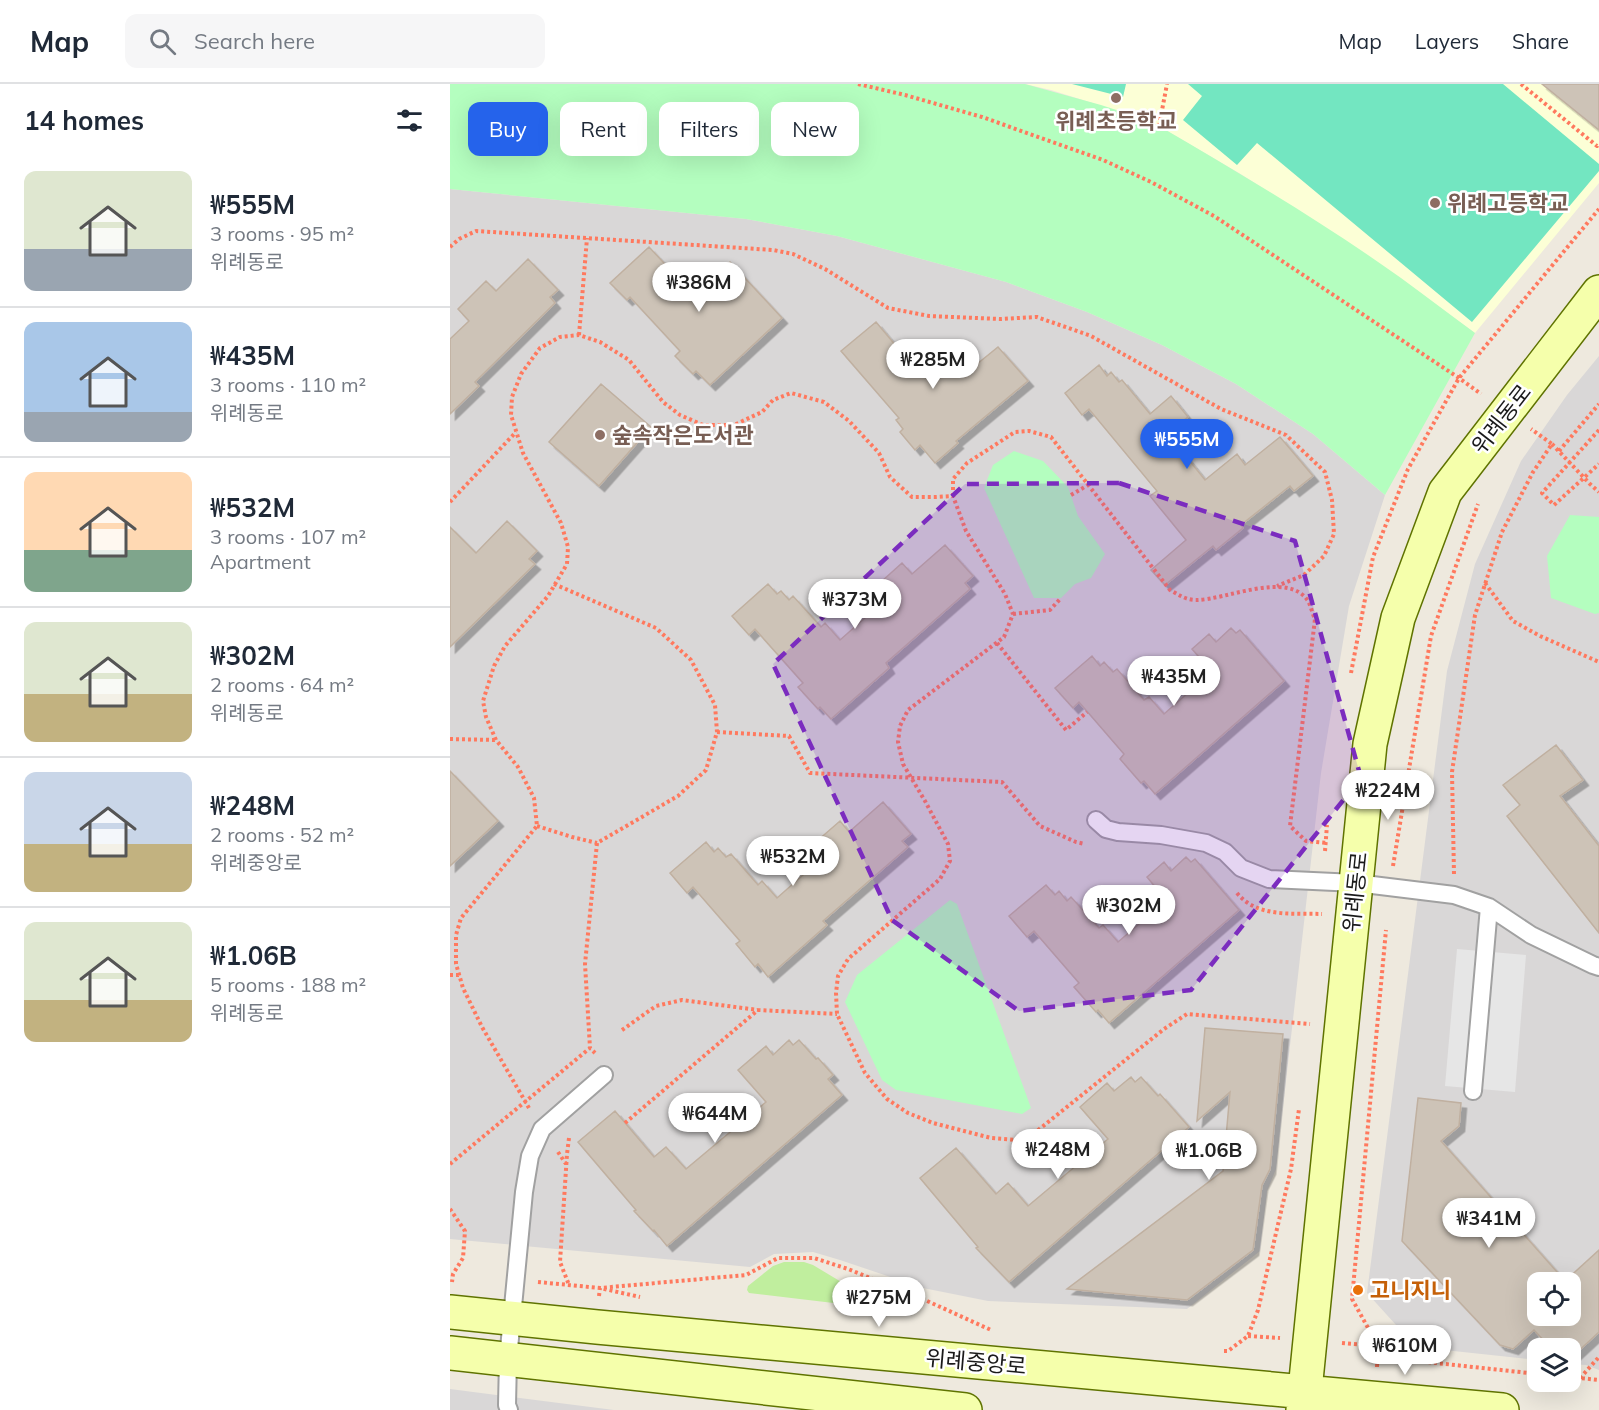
<!DOCTYPE html>
<meta charset="utf-8">
<style>
:root{--surface:#fff;--page:#f6f6f7;--text:#1f2937;--muted:#747a83;--line:#e0e1e3;--accent:#2563eb}
body{margin:0;font-family:Mulish,"Noto Sans KR",sans-serif;background:var(--page);color:var(--text);height:100vh;display:flex;flex-direction:column;font-size:22px;white-space:nowrap}
*{box-sizing:border-box;margin:0}
p{font-size:20px;color:var(--muted)}
.icon{flex:none;width:33px;height:33px;fill:none;stroke:currentColor;stroke-width:2;stroke-linecap:round;stroke-linejoin:round}
.map{position:relative;flex:1;overflow:hidden}
.panel{display:flex;flex-direction:column;background:var(--surface);width:450px}
.panel>*{flex:none}
.hud{position:absolute;left:18px;top:18px;width:570px;height:54px;display:flex;gap:12px}
.tools{position:absolute;left:1077px;top:1188px;display:grid;gap:12px}
.tools a{display:grid;place-items:center;width:54px;height:54px;border-radius:12px;background:var(--surface);box-shadow:0 6px 24px #0002;font-size:30px}
.price{position:absolute;translate:-50% -51px;padding:0 14px;border-radius:21px;background:#fff;color:#222;font-size:20px;line-height:39px;filter:drop-shadow(0 2px 3px #0008)}
.price::after{content:'';position:absolute;left:50%;top:36px;width:18px;height:14px;margin-left:-9px;background:inherit;clip-path:polygon(0 0,100% 0,50% 100%)}
.price.current{background:var(--accent);color:#fff}
ul{padding:0;list-style:none}
li{display:flex;align-items:center;gap:18px;height:150px;padding:0 24px}
li+li{border-top:2px solid var(--line)}
li span{display:grid;place-items:center;flex:none;width:168px;height:120px;border-radius:12px;color:#555}
li>.icon{margin-inline-start:auto}
span .icon{width:72px;height:72px;fill:#fffc;stroke-width:1}
li b{font-size:26px}
h2{display:flex;justify-content:space-between;align-items:center;height:72px;padding:0 24px;font-size:26px}
.pill{padding:0 21px;border-radius:12px;background:var(--surface);box-shadow:0 6px 24px #0002;font-size:21px;line-height:54px}
.pill.current{background:var(--accent);color:#fff}
header{display:flex;align-items:center;gap:36px;box-sizing:border-box;height:84px;padding:0 30px;background:var(--surface);border-bottom:2px solid var(--line)}
header strong{font-size:28px}
nav{display:flex;gap:33px;margin-inline-start:auto;font-size:21px}
.search{width:420px;height:54px;background:var(--page);display:flex;align-items:center;gap:15px;box-sizing:border-box;padding:0 21px;border-radius:12px;color:var(--muted);font-size:22px}
main{display:flex;flex:1;min-height:0}
.map>svg:first-child{display:block}
.residential{fill:#d9d7d7;fill-rule:evenodd}
.education{fill:#fcffd6}
.grass{fill:#c0ee9e}
.park{fill:#b4febf}
.pitch{fill:#73e6c1}
.parking{fill:#e6e6e6}
.building{fill:#cdc3b7;stroke:#c0b0a0;stroke-width:1.5;fill-rule:evenodd;filter:url(#shadow)}
.lines{fill:none;stroke-linecap:round;stroke-linejoin:round}
.lane-casing{stroke:#a1a1a1;stroke-width:20}
.secondary-casing{stroke:#5f7300;stroke-width:36}
.path{stroke:#ff795e;stroke-width:4;stroke-dasharray:3 3;stroke-linecap:butt}
.lane{stroke:#fff;stroke-width:16}
.secondary{stroke:#f5ffab;stroke-width:33}
.marked{fill:#7b2cbf;fill-opacity:0.2;stroke:#7b2cbf;stroke-width:4.5;stroke-dasharray:12 8;stroke-linejoin:round}
.education-dot{fill:#8d6e63;stroke:#fff;stroke-width:2}
.food-dot{fill:#e8710a;stroke:#fff;stroke-width:2}
.labels{text-anchor:middle;dominant-baseline:central;stroke-width:5;stroke-linejoin:round;paint-order:stroke}
.education-label{font-size:22px;font-weight:bold;fill:#785e54;stroke:#fff;text-anchor:start}
.street-label{font-size:22px;fill:#1a1a1a;stroke:#fff}
.food-label{font-size:22px;font-weight:bold;fill:#c56008;stroke:#fff;text-anchor:start}
</style>
<header>
<strong>Map</strong>
<div class="search"><svg class="icon" aria-label="search" viewBox="0 0 24 24"><circle cx="10" cy="10" r="6"/><path d="M15 15l6 6"/></svg>Search here</div>
<nav><a>Map</a><a>Layers</a><a>Share</a></nav>
</header>
<main>
<section class="panel">
<h2>14 homes<svg class="icon" aria-label="filters" viewBox="0 0 24 24"><path d="M4 7h16M4 17h16"/><circle cx="9" cy="7" r="2"/><circle cx="15" cy="17" r="2"/></svg></h2>
<ul>
<li><span style="background:linear-gradient(#dfe7d0 65%,#9aa5b1 0)"><svg class="icon" aria-label="home" viewBox="0 0 24 24"><path d="M3 11l9-7 9 7M6 9v11h12V9"/></svg></span><div><b>₩555M</b><p>3 rooms · 95 m²</p><p>위례동로</p></div></li>
<li><span style="background:linear-gradient(#a9c7e8 75%,#9aa5b1 0)"><svg class="icon" aria-label="home" viewBox="0 0 24 24"><path d="M3 11l9-7 9 7M6 9v11h12V9"/></svg></span><div><b>₩435M</b><p>3 rooms · 110 m²</p><p>위례동로</p></div></li>
<li><span style="background:linear-gradient(#ffd9b3 65%,#7fa58c 0)"><svg class="icon" aria-label="home" viewBox="0 0 24 24"><path d="M3 11l9-7 9 7M6 9v11h12V9"/></svg></span><div><b>₩532M</b><p>3 rooms · 107 m²</p><p>Apartment</p></div></li>
<li><span style="background:linear-gradient(#dfe7d0 60%,#c2b280 0)"><svg class="icon" aria-label="home" viewBox="0 0 24 24"><path d="M3 11l9-7 9 7M6 9v11h12V9"/></svg></span><div><b>₩302M</b><p>2 rooms · 64 m²</p><p>위례동로</p></div></li>
<li><span style="background:linear-gradient(#c9d6e8 60%,#c2b280 0)"><svg class="icon" aria-label="home" viewBox="0 0 24 24"><path d="M3 11l9-7 9 7M6 9v11h12V9"/></svg></span><div><b>₩248M</b><p>2 rooms · 52 m²</p><p>위례중앙로</p></div></li>
<li><span style="background:linear-gradient(#dfe7d0 65%,#c2b280 0)"><svg class="icon" aria-label="home" viewBox="0 0 24 24"><path d="M3 11l9-7 9 7M6 9v11h12V9"/></svg></span><div><b>₩1.06B</b><p>5 rooms · 188 m²</p><p>위례동로</p></div></li>
</ul>
</section>
<div class="map">
<svg width="1149" height="1326" viewBox="0 0 1149 1326">
<defs>
<filter id="shadow"><feDropShadow dx="5.5" dy="5.5" stdDeviation="0" flood-color="#0004"/></filter>
</defs>
<rect width="100%" height="100%" fill="#eee9de"/>
<path class="residential" d="M 0,105 L 296,135 L 387,152 L 556,198 L 637,228 L 712,261 L 786,300 L 863,350 L 935,411 L 899,522 L 871,689 L 826,1085 L 817,1107 L 810,1167 L 737,1225 L 538,1217 L 473,1204 L 390,1176 L 363,1168 L 324,1170 L 300,1183 L 0,1155 Z
M 1149,272 L 1149,1286 L 1136,1281 L 1121,1280 L 1120,1264 L 1088,1264 L 1087,1276 L 966,1263 L 917,1209 L 997,587 L 1025,480 L 1071,377 L 1117,311 ZM 1088,1198 L 1120,1198 L 1120,1232 L 1088,1232 Z
M 0,1305 L 164,1326 L 0,1326 Z"/>
<path class="education" d="M 575,0 L 1149,0 L 1149,99 L 1025,249 L 950,194 L 870,140 L 789,89 L 700,37 L 601,6 Z"/>
<path class="grass" d="M 334,1178 L 354,1178 L 363,1181 L 418,1214 L 422,1218 L 422,1221 L 417,1223 L 299,1209 L 297,1206 L 298,1202 L 323,1182 Z"/>
<path class="park" d="M 0,0 L 575,0 L 651,21 L 700,37 L 709,42 C 791,90 874,139 951,194 C 976,212 1000,231 1025,249 L 935,411 L 863,350 L 786,300 L 712,261 L 637,228 L 556,198 L 387,152 L 296,135 L 0,105 Z
M 564,367 L 593,377 L 618,403 L 628,432 L 655,470 L 641,494 L 625,500 L 611,514 L 584,514 L 534,404 L 543,381 Z
M 1120,431 L 1149,433 L 1149,529 L 1145,530 L 1101,514 L 1097,472 Z
M 500,816 L 507,820 L 581,1024 L 572,1030 L 446,1006 L 432,996 L 395,918 L 407,891 Z"/>
<path class="pitch" d="M 622,0 L 676,0 L 673,13 Z
M 738,0 L 1053,0 L 1149,80 L 1149,87 L 1022,238 L 807,59 L 787,81 L 733,36 L 752,12 Z"/>
<path class="parking" d="M 1007,865 L 1076,871 L 1065,1008 L 995,1002 Z"/>
<path class="building" d="M 1092,0 L 1149,0 L 1149,46 Z
M 199,163 L 240,207 L 255,193 L 259,197 L 280,178 L 332,234 L 260,301 L 246,287 L 243,290 L 225,272 L 230,267 L 180,213 L 177,216 L 160,199 Z
M 78,175 L 108,206 L 100,213 L 105,219 L 25,298 L 29,302 L 0,330 L 0,255 L 19,237 L 8,225 L 36,197 L 46,207 Z
M 426,238 L 467,287 L 489,268 L 511,293 L 548,263 L 578,297 L 506,357 L 508,359 L 485,379 L 470,361 L 465,366 L 450,348 L 453,345 L 446,336 L 449,334 L 391,267 Z
M 649,281 L 657,292 L 661,288 L 669,298 L 672,296 L 700,330 L 721,312 L 738,333 L 717,349 L 755,396 L 787,370 L 795,381 L 830,353 L 863,392 L 844,407 L 840,402 L 791,441 L 793,444 L 766,466 L 763,462 L 715,501 L 701,486 L 736,456 L 700,412 L 707,407 L 639,325 L 632,331 L 615,309 Z
M 151,300 L 201,343 L 149,402 L 99,358 Z
M 57,437 L 87,467 L 79,475 L 85,480 L 0,563 L 0,443 L 26,469 Z
M 495,461 L 523,492 L 515,499 L 520,505 L 436,579 L 439,584 L 381,635 L 370,623 L 368,625 L 348,603 L 353,599 L 305,545 L 299,551 L 282,532 L 318,500 L 327,510 L 331,507 L 339,516 L 343,512 L 371,543 L 375,539 L 390,556 L 433,518 L 422,506 L 452,479 L 462,490 Z
M 781,544 L 786,549 L 790,546 L 834,597 L 705,710 L 694,697 L 691,699 L 670,675 L 674,670 L 629,618 L 623,624 L 605,604 L 642,572 L 650,582 L 654,578 L 663,588 L 667,585 L 694,616 L 699,613 L 714,630 L 756,593 L 750,586 L 756,581 L 742,565 L 759,550 L 766,558 Z
M 1106,661 L 1133,696 L 1110,712 L 1149,762 L 1149,849 L 1057,732 L 1070,721 L 1053,701 Z
M 0,687 L 48,737 L 0,782 Z
M 433,718 L 461,750 L 452,757 L 458,763 L 373,837 L 377,841 L 318,893 L 308,880 L 305,883 L 286,860 L 290,857 L 243,803 L 237,809 L 220,789 L 256,758 L 264,768 L 268,764 L 276,773 L 281,770 L 308,801 L 312,797 L 327,814 L 370,776 L 359,764 L 390,737 L 399,748 Z
M 736,773 L 741,778 L 745,775 L 789,826 L 659,939 L 648,926 L 646,928 L 624,903 L 629,899 L 584,847 L 577,853 L 559,832 L 596,801 L 605,811 L 609,807 L 617,817 L 621,813 L 649,844 L 653,841 L 668,858 L 711,821 L 705,815 L 711,810 L 697,793 L 714,778 L 721,787 Z
M 755,944 L 833,950 L 820,1085 L 812,1101 L 803,1166 L 737,1216 L 617,1205 L 773,1087 L 780,1008 L 747,1037 Z
M 339,956 L 343,961 L 349,956 L 366,975 L 368,974 L 383,991 L 378,995 L 392,1011 L 217,1162 L 204,1146 L 203,1147 L 184,1127 L 186,1126 L 128,1058 L 165,1027 L 204,1073 L 216,1063 L 236,1085 L 316,1018 L 288,986 L 316,962 L 323,971 Z
M 681,993 L 685,998 L 691,993 L 708,1012 L 710,1010 L 739,1043 L 559,1198 L 526,1164 L 528,1163 L 470,1094 L 506,1064 L 546,1110 L 558,1099 L 578,1122 L 658,1055 L 630,1023 L 657,999 L 664,1007 Z
M 968,1014 L 1011,1019 L 1009,1042 L 991,1057 L 1115,1197 L 1149,1166 L 1149,1248 L 1122,1273 L 1120,1271 L 1120,1264 L 1101,1264 L 1084,1246 L 1063,1265 L 1050,1261 L 952,1157 ZM 1088,1198 L 1120,1198 L 1120,1232 L 1088,1232 Z"/>
<g class="lines">
<g class="lane-casing">
<path id="lane" d="M 646,736 L 656,745 L 668,748 L 711,751 L 756,759 L 775,768 L 791,784 L 819,795 L 906,799 L 1004,811 L 1039,823 L 1081,851 L 1143,881 L 1149,883
M 1023,1007 L 1039,823
M 59,1326 L 57,1321 L 58,1275 L 74,1108 L 80,1072 L 92,1045 L 154,991"/>
</g>
<g class="secondary-casing">
<path id="secondary" d="M 0,1228 L 147,1243 L 1052,1326
M 0,1269 L 515,1326
M 853,1326 L 920,660 L 948,534 L 995,408 L 1149,208"/>
</g>
<path class="path" d="M 408,0 L 455,11 L 532,33 L 653,76 L 701,98 L 764,132 L 1009,294 L 1031,310
M 1071,0 L 1147,62 L 1149,60
M 709,42 L 717,0
M 0,163 L 9,155 L 26,147 L 323,166 L 343,170 L 375,185 L 438,224 L 479,232 L 551,235 L 587,233 L 641,252 L 771,325 L 836,351 L 875,388 L 882,416 L 884,450 L 874,472 L 854,491 L 827,502
M 129,251 L 137,154
M 1149,346 L 1092,409 L 1104,421 L 1149,380
M 1102,360 L 1140,400 L 1149,408
M 1109,367 L 1149,320
M 621,411 L 638,401
M 503,412 L 503,395 L 517,379 L 565,348 L 579,347 L 601,353 L 720,506 C 729,511 736,516 746,516 C 776,516 838,486 858,517 C 861,522 862,529 865,535 L 840,742 L 856,757 L 878,759
M 0,418 L 66,348
M 1035,499 L 1063,537 L 1090,552 L 1149,578
M 104,500 L 206,544 L 241,576 L 265,621 L 267,648 L 256,686 L 228,712 L 147,759 L 135,880 L 140,964 L 145,969
M 563,530 L 600,526 L 611,514
M 547,559 L 616,646 L 637,628
M 901,589 L 923,473 L 958,385 L 1009,294 L 1149,125
M 267,648 L 339,652 L 360,689 L 552,698 L 590,742 L 626,758 L 635,760
M 0,655 L 46,656
M 87,742 L 122,753 L 147,759
M 875,767 L 877,741
M 943,782 L 981,552 L 1028,420
M 1004,790 L 1002,688 L 1025,531 L 1052,448 L 1083,388 L 1102,360 L 1081,345
M 787,809 C 807,834 843,829 872,830
M 0,891 L 10,891
M 172,946 L 206,922 L 232,916 L 308,926
M 79,1024 L 32,943 L 13,904 L 6,880 L 6,851 L 11,834 L 87,742 L 84,714 L 68,683 L 46,656 L 36,633 L 33,617 L 44,582 L 55,562 L 98,512 L 117,480 L 118,463 L 111,439 L 73,369 L 61,331 L 62,313 L 71,290 L 90,264 L 110,253 L 129,251 L 150,258 L 179,276 L 213,318 L 230,331 L 253,341 L 284,341 L 312,328 L 323,316 L 341,309 L 374,318 L 399,337 L 429,369 L 440,393 L 462,413 L 485,413 L 503,412 L 516,447 L 555,510 L 563,530 L 554,553 L 458,626 L 450,642 L 448,658 L 453,680 L 475,717 L 498,760 L 500,777 L 490,795 L 398,875 L 388,892 L 386,909 L 387,930 L 415,989 L 437,1015 L 458,1029 L 483,1039 L 541,1054 L 567,1056 L 587,1047 L 714,945 L 737,930 L 860,940
M 175,1039 L 308,926 L 387,930
M 119,1054 L 117,1070 L 110,1178 L 119,1201
M 108,1068 L 116,1080
M 0,1080 L 140,964
M 0,1125 L 15,1147 L 13,1174 L 3,1190 L 2,1198
M 88,1198 L 150,1204 L 190,1213
M 149,1212 L 150,1204 L 296,1191 L 328,1174 L 364,1174 L 398,1185 L 475,1216 L 541,1246
M 798,1252 L 830,1254
M 892,1259 L 928,1262 L 949,1275 L 1088,1290
M 774,1267 L 778,1267 L 798,1252 L 808,1226 L 841,1085 L 849,1025
M 927,1283 L 928,1262 L 902,1215 L 936,846
M 1120,1293 L 1149,1296
M 1130,1294 L 1149,1273"/>
<use href="#lane" class="lane"/>
<use href="#secondary" class="secondary"/>
</g>
<path class="marked" d="M 669,399 L 845,457 L 911,694 L 741,906 L 569,927 L 442,836 L 323,580 L 515,400 Z"/>
<g class="education-dot">
<circle cx="666" cy="14" r="6"/>
<circle cx="985" cy="119" r="6"/>
<circle cx="150" cy="351" r="6"/>
</g>
<circle class="food-dot" cx="908" cy="1206" r="6"/>
<g class="labels">
<g class="education-label">
<text x="666" y="37" text-anchor="middle">위례초등학교</text>
<text x="997" y="119">위례고등학교</text>
<text x="162" y="351">숲속작은도서관</text>
</g>
<g class="street-label">
<text transform="translate(1051 335) rotate(-52)">위례동로</text>
<text transform="translate(905 808) rotate(-84)">위례동로</text>
<text transform="translate(526 1278) rotate(5)">위례중앙로</text>
</g>
<g class="food-label">
<text x="920" y="1206">고니지니</text>
</g>
</g>
</svg>
<div class="tools">
<a><svg class="icon" aria-label="locate" viewBox="0 0 24 24"><circle cx="12" cy="12" r="6"/><path d="M12 2v4M12 18v4M2 12h4M18 12h4"/></svg></a>
<a><svg class="icon" aria-label="layers" viewBox="0 0 24 24"><path d="M12 4l9 5-9 5-9-5zM3 14l9 5 9-5"/></svg></a>
</div>
<b class="price" style="left:249px;top:229px">₩386M</b>
<b class="price" style="left:483px;top:306px">₩285M</b>
<b class="price current" style="left:737px;top:386px">₩555M</b>
<b class="price" style="left:405px;top:546px">₩373M</b>
<b class="price" style="left:724px;top:623px">₩435M</b>
<b class="price" style="left:938px;top:737px">₩224M</b>
<b class="price" style="left:343px;top:803px">₩532M</b>
<b class="price" style="left:679px;top:852px">₩302M</b>
<b class="price" style="left:265px;top:1060px">₩644M</b>
<b class="price" style="left:608px;top:1096px">₩248M</b>
<b class="price" style="left:759px;top:1097px">₩1.06B</b>
<b class="price" style="left:1039px;top:1165px">₩341M</b>
<b class="price" style="left:429px;top:1244px">₩275M</b>
<b class="price" style="left:955px;top:1292px">₩610M</b>
<div class="hud">
<a class="pill current">Buy</a>
<a class="pill">Rent</a>
<a class="pill">Filters</a>
<a class="pill">New</a>
</div>
</div>
</main>
